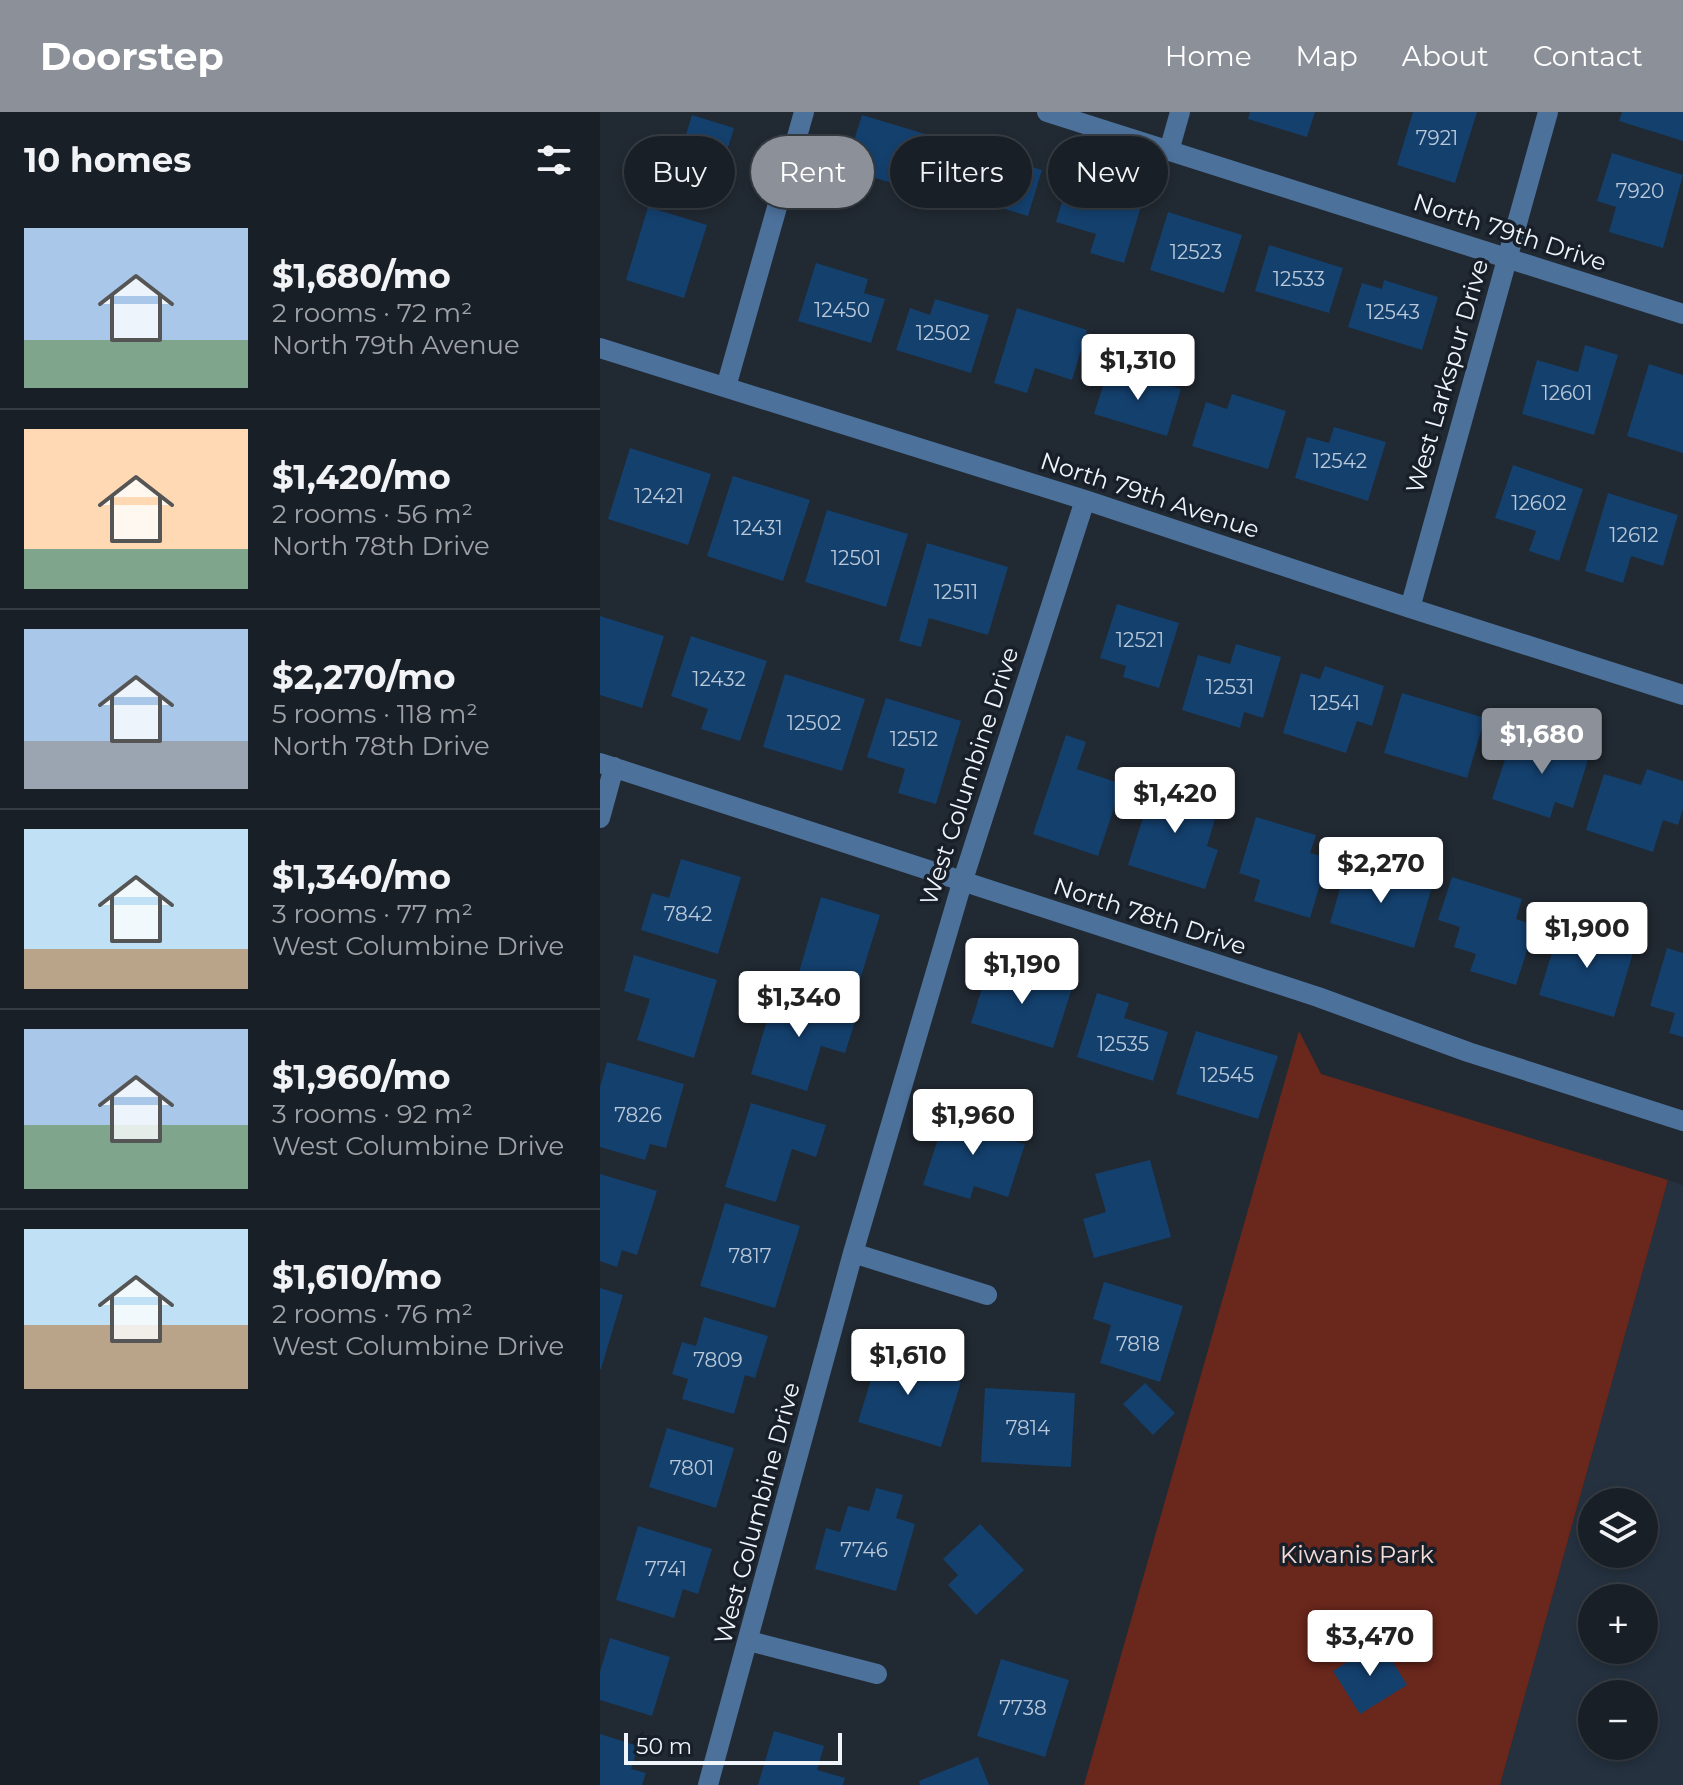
<!DOCTYPE html>
<meta charset="utf-8">
<style>
:root{--surface:#191f26;--page:#22272e;--text:#f1f3f6;--muted:#9fa2a7;--line:#373d43;--accent:#8c9099}
body{margin:0;font-family:Montserrat,sans-serif;background:var(--page);color:var(--text);height:100vh;display:flex;flex-direction:column;font-size:30px;white-space:nowrap}
*{box-sizing:border-box;margin:0}
p{font-size:26px;color:var(--muted)}
.icon{flex:none;width:44px;height:44px;fill:none;stroke:currentColor;stroke-width:2;stroke-linecap:round;stroke-linejoin:round}
.map{position:relative;flex:1;overflow:hidden}
.side{display:flex;flex-direction:column;background:var(--surface);width:600px}
.side>*{flex:none}
.banner{position:absolute;left:24px;top:24px;width:760px;height:72px;display:flex;gap:16px}
.controls{position:absolute;left:978px;top:1376px;display:grid;gap:16px}
.controls a{display:grid;place-items:center;width:80px;height:80px;border-radius:50%;background:var(--surface);box-shadow:0 4px 12px #0003,0 0 0 2px var(--line);font-size:40px}
.scale{position:absolute;left:24px;bottom:20px;width:218px;box-sizing:border-box;padding-left:8px;border:4px solid #f0f5fc;border-top:0;font-size:22px;line-height:28px;white-space:nowrap;color:#f0f5fc;-webkit-text-stroke:6px #181f28;paint-order:stroke}
.price{position:absolute;translate:-50% -68px;padding:0 18px;border-radius:8px;background:#fff;color:#222;font-size:26px;line-height:52px;filter:drop-shadow(0 2px 4px #0008)}
.price::after{content:'';position:absolute;left:50%;top:48px;width:24px;height:18px;margin-left:-12px;background:inherit;clip-path:polygon(0 0,100% 0,50% 100%)}
.price.selected{background:var(--accent);color:#fff}
ul{padding:0;list-style:none}
li{display:flex;align-items:center;gap:24px;height:200px;padding:0 24px}
li+li{border-top:2px solid var(--line)}
li span{display:grid;place-items:center;flex:none;width:224px;height:160px;border-radius:0px;color:#555}
li>.icon{margin-inline-start:auto}
span .icon{width:96px;height:96px;fill:#fffc;stroke-width:1}
li b{font-size:34px}
h2{display:flex;justify-content:space-between;align-items:center;height:96px;padding:0 24px;font-size:34px}
.pill{padding:0 28px;border-radius:36px;background:var(--surface);box-shadow:0 4px 12px #0003,0 0 0 2px var(--line);font-size:28px;line-height:72px}
.pill.selected{background:var(--accent);color:#fff}
header{display:flex;align-items:center;gap:48px;box-sizing:border-box;height:112px;padding:0 40px;background:var(--accent);color:#fff}
header strong{font-size:38px}
nav{display:flex;gap:44px;margin-inline-start:auto;font-size:28px}
main{display:flex;flex:1;min-height:0}
.map>svg:first-child{display:block}
.built{fill:#25313f;fill-rule:evenodd}
.green{fill:#6a271c}
.building{fill:#14406e}
.lines{fill:none;stroke-linecap:round;stroke-linejoin:round}
.minor{stroke:#4c719b;stroke-width:20}
.labels{text-anchor:middle;dominant-baseline:central;stroke-width:7;stroke-linejoin:round;paint-order:stroke}
.number-label{font-size:20px;fill:#b9c8d8}
.street-label{font-size:24px;fill:#f0f5fc;stroke:#181f28}
.park-label{font-size:24px;fill:#f7ddd8;stroke:#181f28}
</style>
<header>
<strong>Doorstep</strong>
<nav><a>Home</a><a>Map</a><a>About</a><a>Contact</a></nav>
</header>
<main>
<section class="side">
<h2>10 homes<svg class="icon" aria-label="filters" viewBox="0 0 24 24"><path d="M4 7h16M4 17h16"/><circle cx="9" cy="7" r="2"/><circle cx="15" cy="17" r="2"/></svg></h2>
<ul>
<li><span style="background:linear-gradient(#a9c7e8 70%,#7fa58c 0)"><svg class="icon" aria-label="home" viewBox="0 0 24 24"><path d="M3 11l9-7 9 7M6 9v11h12V9"/></svg></span><div><b>$1,680/mo</b><p>2 rooms · 72 m²</p><p>North 79th Avenue</p></div></li>
<li><span style="background:linear-gradient(#ffd9b3 75%,#7fa58c 0)"><svg class="icon" aria-label="home" viewBox="0 0 24 24"><path d="M3 11l9-7 9 7M6 9v11h12V9"/></svg></span><div><b>$1,420/mo</b><p>2 rooms · 56 m²</p><p>North 78th Drive</p></div></li>
<li><span style="background:linear-gradient(#a9c7e8 70%,#9aa5b1 0)"><svg class="icon" aria-label="home" viewBox="0 0 24 24"><path d="M3 11l9-7 9 7M6 9v11h12V9"/></svg></span><div><b>$2,270/mo</b><p>5 rooms · 118 m²</p><p>North 78th Drive</p></div></li>
<li><span style="background:linear-gradient(#bfe0f5 75%,#b9a48a 0)"><svg class="icon" aria-label="home" viewBox="0 0 24 24"><path d="M3 11l9-7 9 7M6 9v11h12V9"/></svg></span><div><b>$1,340/mo</b><p>3 rooms · 77 m²</p><p>West Columbine Drive</p></div></li>
<li><span style="background:linear-gradient(#a9c7e8 60%,#7fa58c 0)"><svg class="icon" aria-label="home" viewBox="0 0 24 24"><path d="M3 11l9-7 9 7M6 9v11h12V9"/></svg></span><div><b>$1,960/mo</b><p>3 rooms · 92 m²</p><p>West Columbine Drive</p></div></li>
<li><span style="background:linear-gradient(#bfe0f5 60%,#b9a48a 0)"><svg class="icon" aria-label="home" viewBox="0 0 24 24"><path d="M3 11l9-7 9 7M6 9v11h12V9"/></svg></span><div><b>$1,610/mo</b><p>2 rooms · 76 m²</p><p>West Columbine Drive</p></div></li>
</ul>
</section>
<div class="map">
<svg width="1083" height="1673" viewBox="0 0 1083 1673">
<rect width="100%" height="100%" fill="#212932"/>
<path class="built" d="M 1068,1068 L 1083,1073 L 1083,1673 L 900,1673 ZM 992,1390 L 1044,1390 L 1044,1442 L 992,1442 ZM 992,1486 L 1044,1486 L 1044,1538 L 992,1538 ZM 992,1582 L 1044,1582 L 1044,1634 L 992,1634 Z"/>
<path class="green" d="M 699,919 L 721,962 L 1068,1068 L 900,1673 L 484,1673 Z"/>
<path class="building" d="M 650,0 L 715,0 L 707,25 L 648,7 Z
M 813,0 L 877,0 L 855,71 L 797,53 Z
M 1022,0 L 1083,0 L 1083,29 L 1019,9 Z
M 92,3 L 134,16 L 112,88 L 54,70 L 64,37 L 80,42 Z
M 262,3 L 335,25 L 319,79 L 245,57 Z
M 372,37 L 442,58 L 428,104 L 358,83 Z
M 1012,41 L 1083,63 L 1063,136 L 1009,120 L 1016,95 L 997,89 Z
M 468,69 L 542,91 L 524,151 L 490,141 L 496,122 L 456,110 Z
M 48,95 L 107,113 L 84,186 L 26,168 Z
M 568,100 L 642,123 L 624,181 L 550,158 Z
M 669,133 L 743,156 L 729,201 L 655,179 Z
M 216,151 L 268,167 L 264,181 L 285,187 L 271,231 L 198,209 Z
M 784,168 L 838,185 L 822,238 L 748,215 L 762,171 L 782,177 Z
M 335,187 L 389,203 L 371,261 L 296,238 L 310,196 L 330,203 Z
M 417,196 L 487,218 L 472,268 L 435,256 L 427,281 L 394,271 Z
M 985,233 L 1018,243 L 994,323 L 922,302 L 937,248 L 978,260 Z
M 1049,252 L 1083,263 L 1083,341 L 1027,324 Z
M 509,255 L 581,277 L 567,324 L 494,302 Z
M 632,282 L 686,299 L 668,357 L 592,334 L 606,290 L 627,297 Z
M 734,315 L 786,330 L 768,389 L 695,366 L 707,325 L 729,331 Z
M 30,336 L 111,362 L 88,433 L 8,407 Z
M 913,353 L 983,377 L 959,449 L 929,439 L 936,419 L 895,406 Z
M 133,364 L 210,388 L 183,469 L 107,444 Z
M 1008,381 L 1078,403 L 1063,454 L 1031,444 L 1023,471 L 985,459 Z
M 227,398 L 308,422 L 286,495 L 205,470 Z
M 327,431 L 408,455 L 388,523 L 329,506 L 321,535 L 299,529 Z
M 517,492 L 579,511 L 559,576 L 523,565 L 526,554 L 500,546 Z
M 0,504 L 64,524 L 42,596 L 0,583 Z
M 91,524 L 167,549 L 140,629 L 101,617 L 108,597 L 71,584 Z
M 636,532 L 681,545 L 663,606 L 644,600 L 640,616 L 582,598 L 598,543 L 630,552 Z
M 725,554 L 784,574 L 772,614 L 757,609 L 746,641 L 683,621 L 701,561 L 720,567 Z
M 185,562 L 265,587 L 242,659 L 163,635 Z
M 802,581 L 885,606 L 867,666 L 784,641 Z
M 286,586 L 361,609 L 336,692 L 298,681 L 305,657 L 267,645 Z
M 466,623 L 486,630 L 477,657 L 522,672 L 498,744 L 433,722 Z
M 945,623 L 991,638 L 973,696 L 955,690 L 950,706 L 892,687 L 910,632 L 939,642 Z
M 1047,657 L 1083,669 L 1083,697 L 1078,713 L 1063,708 L 1053,740 L 986,718 L 1004,662 L 1041,673 Z
M 556,664 L 606,679 L 598,702 L 615,707 L 607,734 L 618,738 L 605,777 L 528,753 Z
M 656,705 L 716,723 L 710,741 L 728,746 L 710,806 L 654,789 L 660,768 L 639,761 Z
M 81,747 L 141,765 L 118,842 L 41,818 L 52,781 L 69,786 Z
M 748,749 L 832,775 L 814,836 L 730,811 Z
M 852,765 L 922,787 L 916,807 L 935,813 L 916,873 L 870,859 L 876,842 L 854,835 L 860,815 L 838,808 Z
M 221,785 L 280,803 L 255,884 L 197,867 Z
M 961,811 L 1035,834 L 1014,905 L 939,883 Z
M 1067,836 L 1083,841 L 1083,925 L 1069,921 L 1075,901 L 1050,894 Z
M 34,843 L 117,868 L 94,946 L 37,928 L 50,887 L 24,879 Z
M 390,851 L 472,876 L 453,936 L 371,911 Z
M 176,878 L 257,903 L 245,941 L 221,934 L 207,979 L 151,962 Z
M 497,881 L 529,891 L 524,906 L 568,920 L 553,969 L 477,945 Z
M 596,919 L 678,944 L 658,1007 L 576,982 Z
M 7,950 L 84,972 L 66,1036 L 50,1032 L 45,1048 L 0,1035 L 0,975 Z
M 151,991 L 226,1013 L 216,1045 L 192,1037 L 176,1090 L 125,1075 Z
M 348,996 L 411,1016 L 407,1027 L 425,1032 L 408,1085 L 374,1074 L 370,1087 L 323,1073 Z
M 550,1048 L 571,1125 L 494,1146 L 483,1107 L 506,1100 L 495,1062 Z
M 0,1062 L 57,1079 L 37,1143 L 22,1138 L 17,1155 L 0,1149 Z
M 125,1091 L 200,1114 L 175,1196 L 100,1174 Z
M 504,1170 L 583,1194 L 560,1270 L 500,1251 L 511,1213 L 493,1207 Z
M 0,1176 L 23,1183 L 1,1257 L 0,1257 Z
M 104,1205 L 168,1224 L 155,1266 L 145,1263 L 134,1302 L 82,1287 L 88,1267 L 72,1262 L 82,1230 L 96,1234 Z
M 283,1228 L 318,1239 L 313,1256 L 361,1270 L 341,1335 L 258,1310 Z
M 545,1271 L 575,1301 L 553,1323 L 523,1292 Z
M 385,1276 L 475,1281 L 471,1355 L 381,1350 Z
M 67,1316 L 134,1336 L 116,1396 L 49,1375 Z
M 276,1376 L 303,1383 L 296,1406 L 315,1412 L 296,1479 L 215,1457 L 226,1416 L 240,1420 L 248,1394 L 269,1399 Z
M 380,1412 L 424,1458 L 376,1503 L 348,1473 L 358,1463 L 343,1447 Z
M 38,1414 L 112,1437 L 98,1482 L 83,1477 L 74,1506 L 16,1488 Z
M 10,1526 L 70,1545 L 52,1604 L 0,1588 L 0,1560 Z
M 780,1529 L 807,1573 L 760,1602 L 733,1559 Z
M 401,1547 L 469,1568 L 445,1645 L 377,1624 Z
M 174,1619 L 224,1634 L 217,1658 L 245,1666 L 243,1673 L 158,1673 Z
M 0,1622 L 38,1634 L 31,1657 L 46,1661 L 42,1673 L 0,1673 Z
M 378,1645 L 389,1673 L 320,1673 L 319,1669 Z"/>
<g class="lines">
<path class="minor" d="M 447,0 L 1083,202
M 569,39 L 580,0
M 0,236 L 485,388 L 810,496 L 1083,583
M 126,275 L 204,0
M 810,496 L 948,0
M 0,651 L 718,885 L 868,940 L 1083,1009
M 0,706 L 14,655
M 253,1141 L 387,1183
M 149,1529 L 277,1562
M 108,1673 L 253,1141 L 362,771 L 485,388"/>
</g>
<g class="labels">
<g class="number-label">
<text x="837" y="26">7921</text>
<text x="1040" y="79">7920</text>
<text x="596" y="140">12523</text>
<text x="699" y="167">12533</text>
<text x="242" y="198">12450</text>
<text x="793" y="200">12543</text>
<text x="343" y="221">12502</text>
<text x="967" y="281">12601</text>
<text x="740" y="349">12542</text>
<text x="59" y="384">12421</text>
<text x="939" y="391">12602</text>
<text x="158" y="416">12431</text>
<text x="1034" y="423">12612</text>
<text x="256" y="446">12501</text>
<text x="356" y="480">12511</text>
<text x="540" y="528">12521</text>
<text x="119" y="567">12432</text>
<text x="630" y="575">12531</text>
<text x="735" y="591">12541</text>
<text x="214" y="611">12502</text>
<text x="314" y="627">12512</text>
<text x="88" y="802">7842</text>
<text x="523" y="932">12535</text>
<text x="627" y="963">12545</text>
<text x="38" y="1003">7826</text>
<text x="150" y="1144">7817</text>
<text x="538" y="1232">7818</text>
<text x="118" y="1248">7809</text>
<text x="428" y="1316">7814</text>
<text x="92" y="1356">7801</text>
<text x="264" y="1438">7746</text>
<text x="66" y="1457">7741</text>
<text x="423" y="1596">7738</text>
</g>
<g class="street-label">
<text transform="translate(910 120) rotate(18)">North 79th Drive</text>
<text transform="translate(847 264) rotate(-74)">West Larkspur Drive</text>
<text transform="translate(550 383) rotate(18)">North 79th Avenue</text>
<text transform="translate(369 664) rotate(-72)">West Columbine Drive</text>
<text transform="translate(550 804) rotate(18)">North 78th Drive</text>
<text transform="translate(157 1401) rotate(-75)">West Columbine Drive</text>
</g>
<g class="park-label">
<text x="757" y="1442">Kiwanis Park</text>
</g>
</g>
</svg>
<div class="controls">
<a><svg class="icon" aria-label="layers" viewBox="0 0 24 24"><path d="M12 4l9 5-9 5-9-5zM3 14l9 5 9-5"/></svg></a>
<a>+</a>
<a>−</a>
</div>
<div class="scale">50 m</div>
<b class="price" style="left:538px;top:290px">$1,310</b>
<b class="price selected" style="left:942px;top:664px">$1,680</b>
<b class="price" style="left:575px;top:723px">$1,420</b>
<b class="price" style="left:781px;top:793px">$2,270</b>
<b class="price" style="left:987px;top:858px">$1,900</b>
<b class="price" style="left:422px;top:894px">$1,190</b>
<b class="price" style="left:199px;top:927px">$1,340</b>
<b class="price" style="left:373px;top:1045px">$1,960</b>
<b class="price" style="left:308px;top:1285px">$1,610</b>
<b class="price" style="left:770px;top:1566px">$3,470</b>
<div class="banner">
<a class="pill">Buy</a>
<a class="pill selected">Rent</a>
<a class="pill">Filters</a>
<a class="pill">New</a>
</div>
</div>
</main>
